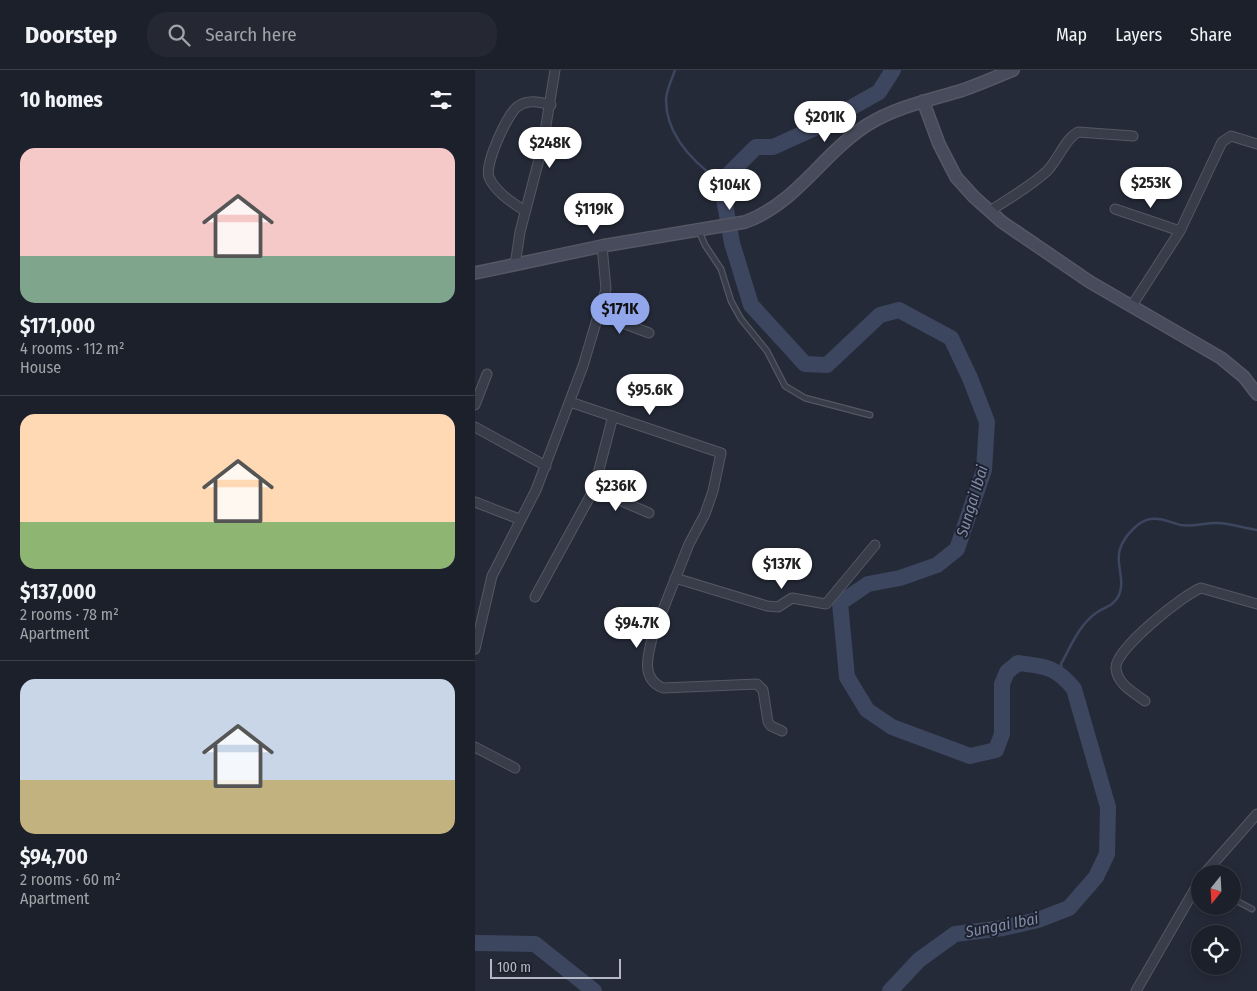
<!DOCTYPE html>
<meta charset="utf-8">
<style>
:root{--surface:#1c202a;--page:#252832;--text:#f1f3f6;--muted:#a0a3a8;--line:#3a3e47;--accent:#92a7eb}
body{margin:0;font-family:"Fira Sans Condensed",sans-serif;background:var(--page);color:var(--text);height:100vh;display:flex;flex-direction:column;font-size:19px;white-space:nowrap}
*{box-sizing:border-box;margin:0}
p{font-size:16px;color:var(--muted)}
.icon{flex:none;width:28px;height:28px;fill:none;stroke:currentColor;stroke-width:2;stroke-linecap:round;stroke-linejoin:round}
.map{position:relative;flex:1;overflow:hidden}
.panel{display:flex;flex-direction:column;background:var(--surface);width:475px}
.panel>*{flex:none}
.needle{width:32px;rotate:198deg}
.buttons{position:absolute;left:716px;top:795px;display:grid;gap:10px}
.buttons a{display:grid;place-items:center;width:50px;height:50px;border-radius:50%;background:var(--surface);box-shadow:0 2px 8px #0003,0 0 0 1px var(--line);font-size:25px}
.scale{position:absolute;left:15px;bottom:12px;width:131px;box-sizing:border-box;padding-left:5px;border:2px solid #b4b8c4;border-top:0;font-size:14px;line-height:18px;white-space:nowrap;color:#b4b8c4;-webkit-text-stroke:4px #1e222e;paint-order:stroke}
.price{position:absolute;translate:-50% -42px;padding:0 11px;border-radius:18px;background:#fff;color:#222;font-size:16px;line-height:32px;filter:drop-shadow(0 1px 2px #0008)}
.price::after{content:'';position:absolute;left:50%;top:30px;width:15px;height:11px;margin-left:-8px;background:inherit;clip-path:polygon(0 0,100% 0,50% 100%)}
.price.active{background:var(--accent);color:#111}
ul{padding:0;list-style:none}
li{display:grid;align-content:center;gap:10px;height:265px;padding:0 20px}
li+li{border-top:1px solid var(--line)}
li span{display:grid;place-items:center;height:155px;border-radius:15px;color:#555}
li>.icon{margin-inline-start:auto}
span .icon{width:90px;height:90px;fill:#fffc;stroke-width:1}
li b{font-size:21px}
h2{display:flex;justify-content:space-between;align-items:center;height:60px;padding:0 20px;font-size:21px}
header{display:flex;align-items:center;gap:30px;box-sizing:border-box;height:70px;padding:0 25px;background:var(--surface);border-bottom:1px solid var(--line)}
header strong{font-size:24px}
nav{display:flex;gap:28px;margin-inline-start:auto;font-size:18px}
.search{width:350px;height:45px;background:var(--page);display:flex;align-items:center;gap:12px;box-sizing:border-box;padding:0 18px;border-radius:20px;color:var(--muted);font-size:19px}
main{display:flex;flex:1;min-height:0}
.map>svg:first-child{display:block}
.lines{fill:none;stroke-linecap:round;stroke-linejoin:round}
.stream{stroke:#3d465f;stroke-width:2.5}
.river{stroke:#3d465f;stroke-width:16}
.lane-casing{stroke:#535864;stroke-width:7}
.street-casing{stroke:#535864;stroke-width:11}
.secondary-casing{stroke:#535864;stroke-width:14}
.lane{stroke:#383d49;stroke-width:4.5}
.street{stroke:#383d49;stroke-width:9}
.secondary{stroke:#474b5b;stroke-width:11}
.labels{text-anchor:middle;dominant-baseline:central;stroke-width:4;stroke-linejoin:round;paint-order:stroke}
.water-label{font-size:16px;font-style:italic;fill:#7f8ba9;stroke:#1e222e}
</style>
<header>
<strong>Doorstep</strong>
<div class="search"><svg class="icon" aria-label="search" viewBox="0 0 24 24"><circle cx="10" cy="10" r="6"/><path d="M15 15l6 6"/></svg>Search here</div>
<nav><a>Map</a><a>Layers</a><a>Share</a></nav>
</header>
<main>
<section class="panel">
<h2>10 homes<svg class="icon" aria-label="filters" viewBox="0 0 24 24"><path d="M4 7h16M4 17h16"/><circle cx="9" cy="7" r="2"/><circle cx="15" cy="17" r="2"/></svg></h2>
<ul>
<li><span style="background:linear-gradient(#f6c9c9 70%,#7fa58c 0)"><svg class="icon" aria-label="home" viewBox="0 0 24 24"><path d="M3 11l9-7 9 7M6 9v11h12V9"/></svg></span><div><b>$171,000</b><p>4 rooms · 112 m²</p><p>House</p></div></li>
<li><span style="background:linear-gradient(#ffd9b3 70%,#8fb573 0)"><svg class="icon" aria-label="home" viewBox="0 0 24 24"><path d="M3 11l9-7 9 7M6 9v11h12V9"/></svg></span><div><b>$137,000</b><p>2 rooms · 78 m²</p><p>Apartment</p></div></li>
<li><span style="background:linear-gradient(#c9d6e8 65%,#c2b280 0)"><svg class="icon" aria-label="home" viewBox="0 0 24 24"><path d="M3 11l9-7 9 7M6 9v11h12V9"/></svg></span><div><b>$94,700</b><p>2 rooms · 60 m²</p><p>Apartment</p></div></li>
</ul>
</section>
<div class="map">
<svg width="782" height="921" viewBox="0 0 782 921">
<rect width="100%" height="100%" fill="#252a38"/>
<g class="lines">
<path class="stream" d="M 200,0 C 197,9 191,21 191,30 C 191,65 219,93 246,112
M 588,605 L 586,594 C 596,576 604,555 621,543 C 628,538 640,535 644,525 C 651,510 639,492 646,476 C 651,465 664,450 676,449 C 687,447 696,453 706,455 C 719,457 732,452 744,453 C 758,454 769,458 782,460"/>
<path class="river" d="M 0,873 L 60,874 L 119,921
M 415,921 L 444,890 L 480,864 L 528,858 L 563,850 L 594,838 L 621,807 L 632,784 L 633,737 L 599,619 C 582,597 570,596 543,593 L 532,602 L 527,614 L 527,664 L 521,680 L 495,686 L 417,657 L 392,640 L 372,607 L 365,533 L 393,514 L 425,508 L 462,495 L 482,479 L 509,400 L 512,352 L 495,308 L 476,268 L 424,240 L 405,245 L 352,295 L 330,294 L 276,235 L 257,173 L 246,112 L 281,77 L 298,77 L 340,58 L 404,22 L 418,0"/>
<g class="lane-casing">
<path id="lane" d="M 224,161 L 230,175 L 246,199 L 256,231 L 266,249 L 292,281 L 310,316 L 330,328 L 395,345
M 758,829 L 777,839"/>
</g>
<g class="street-casing">
<path id="street" d="M 640,139 L 705,161
M 50,141 C 38,133 20,122 14,107 C 9,95 32,45 42,37 C 53,29 64,32 76,35
M 515,141 C 534,128 555,117 572,101 C 583,90 590,69 603,62 L 658,66
M 40,195 L 45,162 L 68,74 L 80,0
M 656,237 L 705,161 L 747,72 L 756,66 L 782,74
M 124,244 L 174,263
M 95,332 L 246,383 L 238,421 L 230,444 L 214,474 L 178,565 C 173,584 165,609 188,618 L 282,614 L 288,620 L 293,652 L 296,656 L 307,661
M 0,335 L 12,304
M 0,357 L 71,396
M 119,419 L 174,443
M 0,432 L 44,449
M 200,508 L 292,536 L 303,537 L 317,528 L 351,534 L 400,475
M 60,527 L 119,419 L 138,346
M 0,579 L 17,506 L 61,420 L 108,296 L 131,219 L 127,176
M 670,631 C 658,622 642,614 641,598 C 639,580 709,524 726,518 L 782,534
M 0,677 L 40,698
M 729,804 L 782,744
M 661,921 L 725,810"/>
</g>
<g class="secondary-casing">
<path id="secondary" d="M 448,31 L 464,74 L 481,107 L 499,127 L 527,152 L 615,212 L 746,288 L 769,307 L 782,324
M 0,203 L 127,176 L 270,152 C 322,133 347,84 392,55 C 421,37 455,30 488,20 C 505,14 521,7 538,0"/>
</g>
<use href="#lane" class="lane"/>
<use href="#street" class="street"/>
<use href="#secondary" class="secondary"/>
</g>
<g class="labels">
<g class="water-label">
<text transform="translate(497 431) rotate(-73)">Sungai Ibai</text>
<text transform="translate(527 855) rotate(-11)">Sungai Ibai</text>
</g>
</g>
</svg>
<div class="buttons">
<a><svg class="needle" viewBox="-14 -14 28 28"><path d="M0-13l5 13h-10z" fill="#e53935"/><path d="M0 13l5-13h-10z" fill="#a0a3a8"/></svg></a>
<a><svg class="icon" aria-label="locate" viewBox="0 0 24 24"><circle cx="12" cy="12" r="6"/><path d="M12 2v4M12 18v4M2 12h4M18 12h4"/></svg></a>
</div>
<div class="scale">100 m</div>
<b class="price" style="left:350px;top:73px">$201K</b>
<b class="price" style="left:75px;top:99px">$248K</b>
<b class="price" style="left:676px;top:139px">$253K</b>
<b class="price" style="left:255px;top:141px">$104K</b>
<b class="price" style="left:119px;top:165px">$119K</b>
<b class="price active" style="left:145px;top:265px">$171K</b>
<b class="price" style="left:175px;top:346px">$95.6K</b>
<b class="price" style="left:141px;top:442px">$236K</b>
<b class="price" style="left:307px;top:520px">$137K</b>
<b class="price" style="left:162px;top:579px">$94.7K</b>
</div>
</main>
